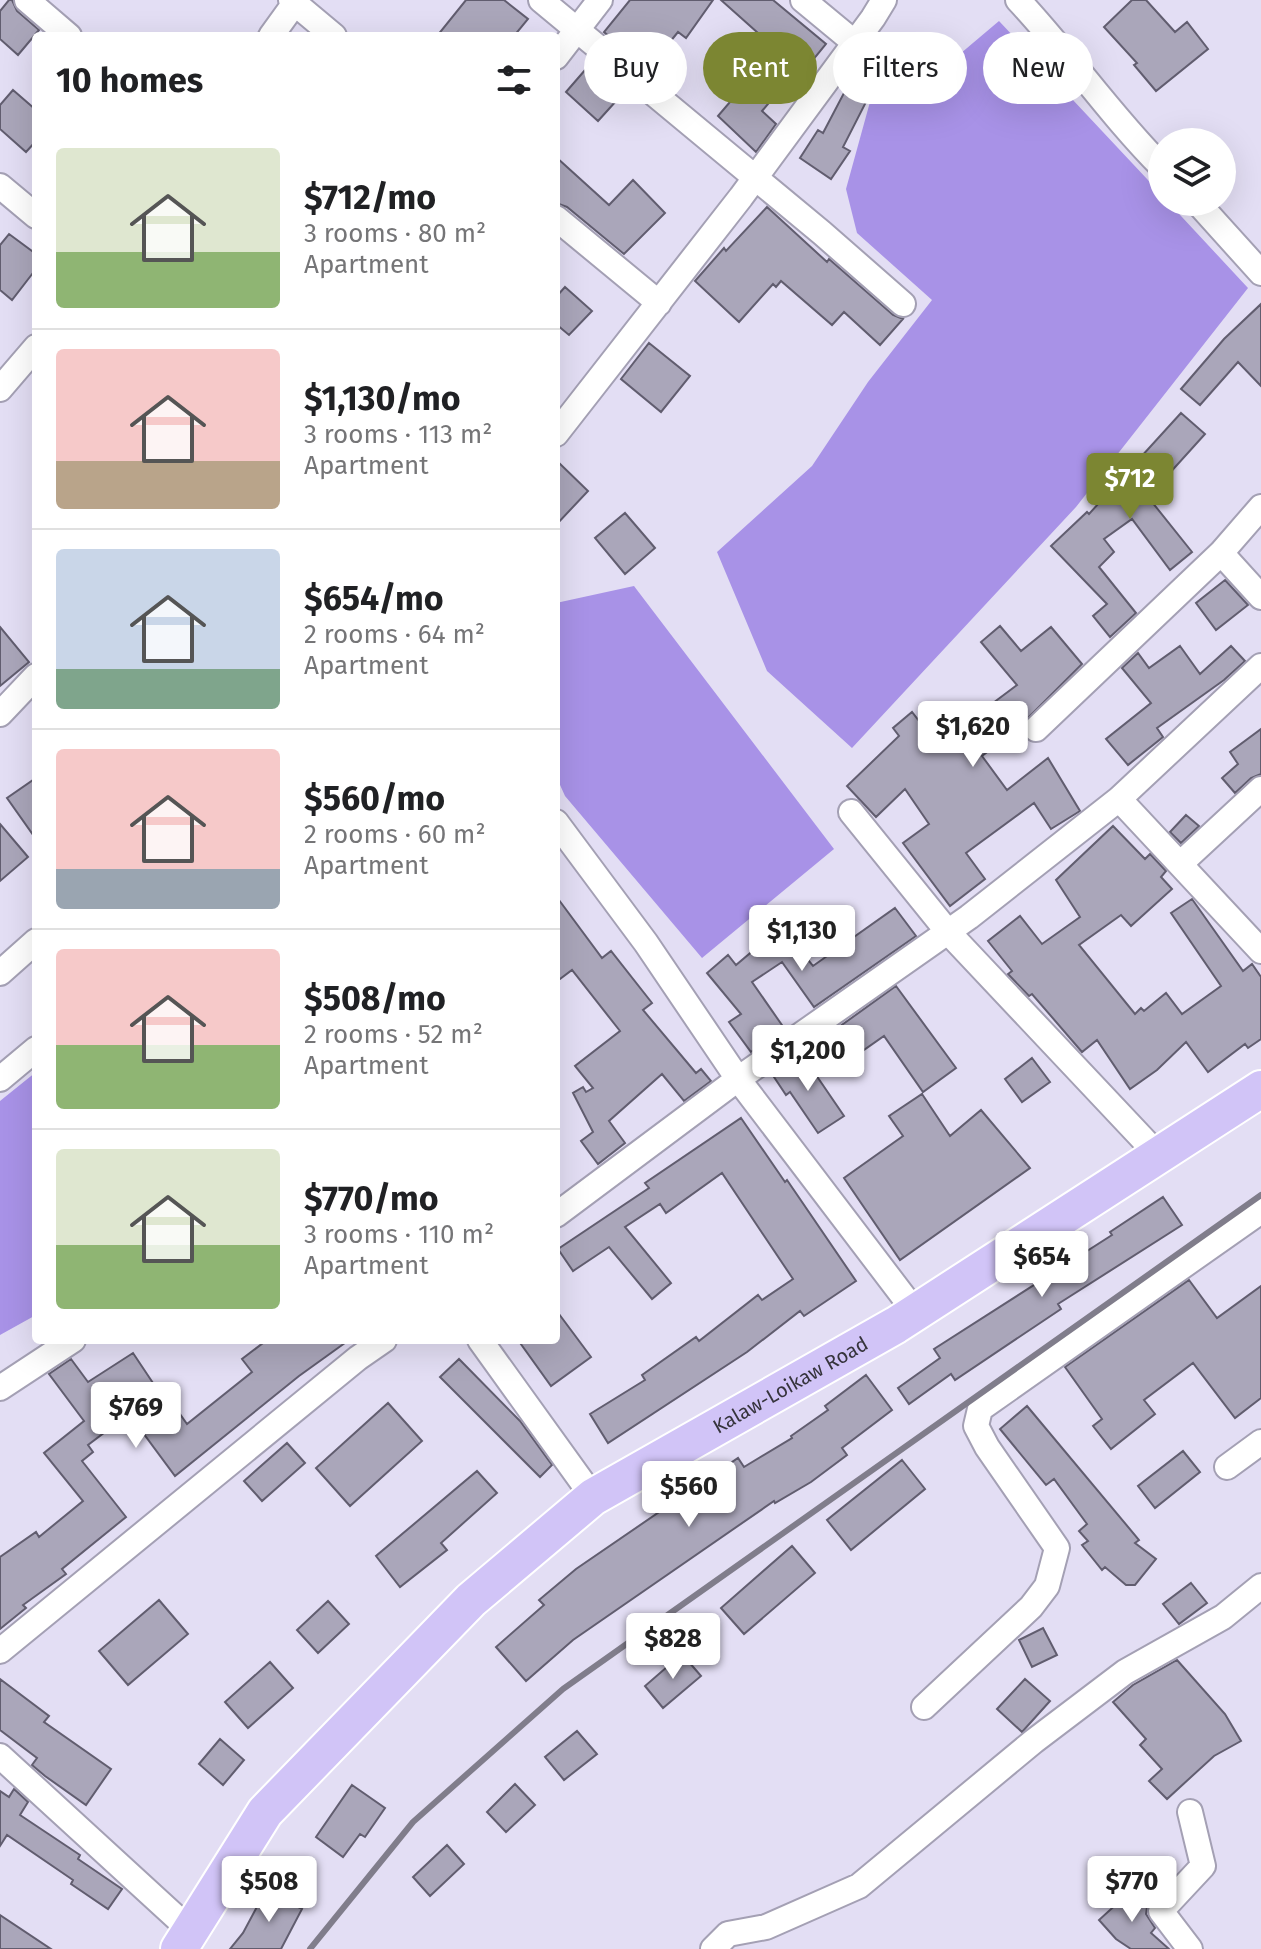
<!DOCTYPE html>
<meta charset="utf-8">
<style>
:root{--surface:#fff;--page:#f2f2f2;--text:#202124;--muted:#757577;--line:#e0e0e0;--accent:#7c8632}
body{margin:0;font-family:"Fira Sans",sans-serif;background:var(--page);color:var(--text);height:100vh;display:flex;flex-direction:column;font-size:30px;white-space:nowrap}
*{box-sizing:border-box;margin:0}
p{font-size:26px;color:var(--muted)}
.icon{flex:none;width:44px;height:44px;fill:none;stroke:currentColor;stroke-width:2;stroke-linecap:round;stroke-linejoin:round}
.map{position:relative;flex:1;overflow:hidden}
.drawer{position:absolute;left:32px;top:32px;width:528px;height:1312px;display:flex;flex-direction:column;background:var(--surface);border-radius:8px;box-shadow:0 8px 32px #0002}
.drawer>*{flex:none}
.top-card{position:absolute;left:584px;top:32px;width:556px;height:72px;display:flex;gap:16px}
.buttons{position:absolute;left:1148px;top:128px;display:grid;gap:16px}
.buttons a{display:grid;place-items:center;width:88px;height:88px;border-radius:50%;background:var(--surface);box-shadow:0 8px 32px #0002;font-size:40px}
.price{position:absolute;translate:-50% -68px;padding:0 18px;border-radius:8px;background:#fff;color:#222;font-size:26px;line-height:52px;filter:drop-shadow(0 2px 4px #0008)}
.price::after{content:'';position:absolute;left:50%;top:48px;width:24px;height:18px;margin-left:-12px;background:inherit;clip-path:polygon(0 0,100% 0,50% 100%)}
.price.on{background:var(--accent);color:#fff}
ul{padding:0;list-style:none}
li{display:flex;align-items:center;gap:24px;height:200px;padding:0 24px}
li+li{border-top:2px solid var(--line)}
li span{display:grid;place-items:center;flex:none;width:224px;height:160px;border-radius:8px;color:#555}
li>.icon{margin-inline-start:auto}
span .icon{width:96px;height:96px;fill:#fffc;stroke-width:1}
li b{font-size:34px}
h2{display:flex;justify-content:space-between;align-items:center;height:96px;padding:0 24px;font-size:34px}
.pill{padding:0 28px;border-radius:36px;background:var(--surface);box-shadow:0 8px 32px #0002;font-size:28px;line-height:72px}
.pill.on{background:var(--accent);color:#fff}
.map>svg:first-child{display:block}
.water{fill:#a892e7}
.building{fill:#aaa6ba;stroke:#615d6f;stroke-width:2}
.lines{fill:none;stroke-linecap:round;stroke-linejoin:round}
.minor-casing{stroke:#a4a0b4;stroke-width:28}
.primary-casing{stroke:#fff;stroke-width:40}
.minor{stroke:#fff;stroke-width:24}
.primary{stroke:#d1c4f7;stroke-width:36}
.rail{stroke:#807d8b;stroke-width:6}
.labels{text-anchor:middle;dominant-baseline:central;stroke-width:7;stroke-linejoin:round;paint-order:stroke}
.street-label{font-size:20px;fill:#36343c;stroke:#e3def4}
</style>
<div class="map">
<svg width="1261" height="1949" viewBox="0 0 1261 1949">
<rect width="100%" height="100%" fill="#e3def4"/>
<path class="water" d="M 999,21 L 1162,195 L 1162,202 L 1168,202 L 1248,288 L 1076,507 L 852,748 L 767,671 L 717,552 L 812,466 L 868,382 L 932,300 L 857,233 L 846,189 L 881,62 L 941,70 Z
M 634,586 L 834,849 L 702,958 L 565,796 L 556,776 L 556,603 Z
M 36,1072 L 36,1315 L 0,1335 L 0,1101 Z"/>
<path class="building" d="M 9,0 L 12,0 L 17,11 L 39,30 L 18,55 L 0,39 L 0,11 Z
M 466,0 L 504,0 L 528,19 L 514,36 L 437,36 Z
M 630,0 L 713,0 L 686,38 L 678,32 L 648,69 L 604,32 Z
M 721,0 L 773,0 L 826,44 L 799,77 L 794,73 L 762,111 L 776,124 L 756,152 L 718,116 L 771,54 L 764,48 L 768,42 Z
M 1132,0 L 1146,0 L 1175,32 L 1187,22 L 1208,49 L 1156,91 L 1134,65 L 1137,63 L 1104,27 Z
M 592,62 L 626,90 L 598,121 L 566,92 Z
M 13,90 L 36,110 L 36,141 L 26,152 L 0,129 L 0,105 Z
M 845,91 L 866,102 L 843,147 L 850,151 L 831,179 L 800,158 L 818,130 L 823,133 Z
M 556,157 L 609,205 L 633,180 L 665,213 L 624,254 L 567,207 L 556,203 Z
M 767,207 L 827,262 L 829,259 L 893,315 L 903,319 L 880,345 L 844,312 L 832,325 L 781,281 L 776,287 L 773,284 L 739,322 L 695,281 L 724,248 L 726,251 Z
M 9,234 L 36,254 L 36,269 L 12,300 L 0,290 L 0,245 Z
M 565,287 L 592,311 L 569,335 L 556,324 L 556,297 Z
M 1261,304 L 1261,386 L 1238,362 L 1200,405 L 1181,389 L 1224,339 Z
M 649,343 L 690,376 L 661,412 L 621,379 Z
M 1181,413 L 1205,434 L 1148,497 L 1192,552 L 1170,570 L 1132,519 L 1104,539 L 1114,552 L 1099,567 L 1136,613 L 1110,637 L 1093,616 L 1107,604 L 1051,546 L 1087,512 L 1089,514 Z
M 556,460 L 588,491 L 556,525 Z
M 625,513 L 655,548 L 625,574 L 595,538 Z
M 1225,580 L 1248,605 L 1216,630 L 1196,603 Z
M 1000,626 L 1021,651 L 1051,627 L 1082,664 L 1016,730 L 982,756 L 1007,790 L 1048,758 L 1080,811 L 1051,829 L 1034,803 L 966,853 L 985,879 L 950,906 L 903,843 L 929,824 L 905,789 L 876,817 L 847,786 L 899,736 L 893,728 L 912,712 L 940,748 L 975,722 L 973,718 L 1017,685 L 981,642 Z
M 0,627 L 29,662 L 0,686 Z
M 1180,646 L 1200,674 L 1231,646 L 1245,661 L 1224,680 L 1157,728 L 1163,737 L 1128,765 L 1106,739 L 1151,703 L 1122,668 L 1138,653 L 1149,668 Z
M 1261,729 L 1261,774 L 1251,778 L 1235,793 L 1222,778 L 1238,764 L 1230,752 Z
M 36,778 L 36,839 L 7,798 Z
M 1186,815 L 1199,826 L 1181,843 L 1170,832 Z
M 0,824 L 28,857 L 0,881 Z
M 1113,826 L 1145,859 L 1150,854 L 1166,871 L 1161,877 L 1172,889 L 1131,926 L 1121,915 L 1079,945 L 1135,1014 L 1141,1008 L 1144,1011 L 1166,993 L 1182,1014 L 1221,986 L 1171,913 L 1192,899 L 1243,971 L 1252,964 L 1261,977 L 1261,1039 L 1248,1048 L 1245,1044 L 1208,1072 L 1186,1042 L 1157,1070 L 1130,1089 L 1097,1040 L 1082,1052 L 1032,994 L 1029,996 L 1008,974 L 1012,971 L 988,941 L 1020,916 L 1042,944 L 1080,917 L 1056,880 Z
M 556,896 L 602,958 L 611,951 L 652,1003 L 643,1010 L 696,1073 L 701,1069 L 711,1081 L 684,1101 L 662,1074 L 609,1121 L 625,1143 L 598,1164 L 581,1141 L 593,1132 L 573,1093 L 583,1087 L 586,1092 L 593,1088 L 575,1066 L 620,1031 L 572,970 L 556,982 Z
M 895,908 L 916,936 L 814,1007 L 782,962 L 752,982 L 784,1028 L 751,1052 L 729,1022 L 741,1014 L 707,973 L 728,955 L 736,965 L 781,927 L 813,966 Z
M 896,986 L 956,1068 L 923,1092 L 884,1036 L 851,1059 L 832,1032 Z
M 801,1053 L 844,1116 L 818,1133 L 790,1092 L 786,1095 L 772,1074 Z
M 1032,1058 L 1050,1082 L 1022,1102 L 1005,1079 Z
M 922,1094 L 950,1136 L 981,1110 L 1030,1168 L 900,1260 L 844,1178 L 903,1136 L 889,1116 Z
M 741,1118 L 785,1182 L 787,1180 L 856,1281 L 804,1316 L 800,1311 L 747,1352 L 608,1443 L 590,1414 L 645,1380 L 642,1375 L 696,1337 L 699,1341 L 758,1295 L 762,1300 L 793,1279 L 722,1173 L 666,1213 L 660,1204 L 625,1227 L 671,1283 L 652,1299 L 609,1247 L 573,1271 L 558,1249 L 649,1188 L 645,1183 Z
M 1163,1197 L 1182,1225 L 1058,1304 L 1061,1309 L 955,1380 L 951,1374 L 909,1404 L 898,1388 L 940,1358 L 934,1349 L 1112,1235 L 1110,1232 Z
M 1189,1280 L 1217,1318 L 1261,1286 L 1261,1398 L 1235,1418 L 1193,1363 L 1144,1400 L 1155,1414 L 1111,1449 L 1093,1426 L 1102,1419 L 1065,1367 Z
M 556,1310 L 591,1357 L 551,1386 L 518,1340 L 556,1340 Z
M 267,1340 L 349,1340 L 299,1376 L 175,1476 L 129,1414 L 88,1445 L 93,1452 L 82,1461 L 126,1517 L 62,1569 L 66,1574 L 23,1605 L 26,1608 L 0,1629 L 0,1557 L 36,1532 L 39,1537 L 83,1501 L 44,1453 L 84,1421 L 49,1374 L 71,1359 L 88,1382 L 133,1353 L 157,1389 L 161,1387 L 187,1424 L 252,1372 L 242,1359 Z
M 459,1359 L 520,1421 L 552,1465 L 540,1477 L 440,1377 Z
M 866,1375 L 892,1410 L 842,1448 L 847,1455 L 811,1482 L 775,1503 L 774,1501 L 573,1640 L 526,1681 L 496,1647 L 544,1605 L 539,1600 L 576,1569 L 738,1458 L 744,1467 L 792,1438 L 791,1436 L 828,1410 L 825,1406 Z
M 388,1403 L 422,1441 L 350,1506 L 316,1468 Z
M 1027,1406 L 1139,1540 L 1135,1543 L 1156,1559 L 1135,1585 L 1126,1585 L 1105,1567 L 1102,1570 L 1082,1545 L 1088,1541 L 1079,1531 L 1087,1524 L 1054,1479 L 1046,1485 L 1000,1429 Z
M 287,1443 L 305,1463 L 262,1501 L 244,1481 Z
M 1183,1451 L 1200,1472 L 1155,1508 L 1138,1486 Z
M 902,1460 L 925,1489 L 851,1550 L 827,1520 Z
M 477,1471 L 497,1493 L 441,1543 L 447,1550 L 400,1587 L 376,1556 Z
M 792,1546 L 815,1573 L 744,1634 L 721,1608 Z
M 1191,1583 L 1207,1603 L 1179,1624 L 1163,1604 Z
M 159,1600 L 188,1634 L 128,1685 L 99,1651 Z
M 328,1601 L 349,1624 L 318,1653 L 297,1630 Z
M 1043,1628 L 1057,1655 L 1032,1667 L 1019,1640 Z
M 682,1654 L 701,1676 L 663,1708 L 645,1686 Z
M 1177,1660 L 1225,1714 L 1241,1741 L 1214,1756 L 1167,1799 L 1149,1781 L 1162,1769 L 1140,1745 L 1146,1739 L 1113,1702 L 1133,1685 Z
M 270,1662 L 293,1688 L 248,1728 L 225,1702 Z
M 0,1679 L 49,1716 L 44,1722 L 111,1769 L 86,1805 L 45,1776 L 32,1765 L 37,1758 L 0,1730 Z
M 1025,1679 L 1050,1701 L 1022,1732 L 997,1709 Z
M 577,1731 L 597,1754 L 564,1780 L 545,1757 Z
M 220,1739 L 244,1760 L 223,1785 L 199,1764 Z
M 515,1784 L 535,1805 L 506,1832 L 487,1812 Z
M 352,1785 L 385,1808 L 365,1837 L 360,1834 L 343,1857 L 316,1837 Z
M 14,1789 L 28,1802 L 20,1815 L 80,1855 L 78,1859 L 122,1889 L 108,1909 L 71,1884 L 73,1880 L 7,1835 L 0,1846 L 0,1791 L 9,1797 Z
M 447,1845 L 464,1864 L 430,1896 L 413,1877 Z
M 266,1890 L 302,1909 L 281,1949 L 230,1949 L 243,1933 Z
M 1132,1890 L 1147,1907 L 1146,1914 L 1155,1928 L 1151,1933 L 1169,1949 L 1131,1949 L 1116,1939 L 1099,1920 Z
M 0,1915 L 51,1949 L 0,1949 Z"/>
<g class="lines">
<g class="minor-casing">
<path id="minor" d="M 27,0 L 69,36
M 291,0 L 334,36
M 541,0 L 822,233 L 903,304
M 803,0 L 855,43
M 1018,0 C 1068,53 1110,115 1162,167
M 271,36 L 297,0
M 556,57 L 600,0
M 0,186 L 36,216
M 1197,202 L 1261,273
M 556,218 L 659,303
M 0,389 L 36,347
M 556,434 L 741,197 L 873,18 L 884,0
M 1221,553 L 1261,597
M 0,714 L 36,676
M 1036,729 L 1221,553 L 1261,507
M 1119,799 L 1261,951
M 851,812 L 948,932 L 1159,1156
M 556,822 L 646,943 L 738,1079 L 916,1313
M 1180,864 L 1261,789
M 0,973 L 36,941
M 0,1079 L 36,1049
M 556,1215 L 738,1079 L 969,917 L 1119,799 L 1261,666
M 480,1340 L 593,1497
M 0,1388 L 73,1340
M 1227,1467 L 1261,1442
M 0,1651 L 358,1358 L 384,1340
M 924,1707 L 1031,1607 L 1047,1586 L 1057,1548 L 987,1447 L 976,1426 L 980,1409 L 1261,1211
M 0,1756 L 191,1931
M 1190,1812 L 1203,1866 L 1161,1911 L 1190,1949
M 713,1949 L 728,1934 L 766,1927 L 859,1886 L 1034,1741 L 1125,1672 L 1223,1617 L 1261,1586"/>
</g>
<g class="primary-casing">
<g id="primary">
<path id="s1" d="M 179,1949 L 265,1812 L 471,1600 L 593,1497 L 896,1325 L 1261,1089"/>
</g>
</g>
<use href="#minor" class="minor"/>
<use href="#primary" class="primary"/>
<path class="rail" d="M 310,1949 L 413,1822 L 563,1689 L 1261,1195"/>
</g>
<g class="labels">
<g class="street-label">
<text stroke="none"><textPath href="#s1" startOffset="844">Kalaw-Loikaw Road</textPath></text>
</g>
</g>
</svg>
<div class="buttons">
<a><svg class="icon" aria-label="layers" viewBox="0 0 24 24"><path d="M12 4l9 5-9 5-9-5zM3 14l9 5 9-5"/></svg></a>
</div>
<b class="price on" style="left:1130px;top:521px">$712</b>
<b class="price" style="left:973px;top:769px">$1,620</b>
<b class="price" style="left:802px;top:973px">$1,130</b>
<b class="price" style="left:808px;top:1093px">$1,200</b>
<b class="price" style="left:1042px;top:1299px">$654</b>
<b class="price" style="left:136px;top:1450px">$769</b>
<b class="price" style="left:689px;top:1529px">$560</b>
<b class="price" style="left:673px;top:1681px">$828</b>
<b class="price" style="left:269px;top:1924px">$508</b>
<b class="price" style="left:1132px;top:1924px">$770</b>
<div class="top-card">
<a class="pill">Buy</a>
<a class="pill on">Rent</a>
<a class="pill">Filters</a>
<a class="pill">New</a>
</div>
<section class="drawer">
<h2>10 homes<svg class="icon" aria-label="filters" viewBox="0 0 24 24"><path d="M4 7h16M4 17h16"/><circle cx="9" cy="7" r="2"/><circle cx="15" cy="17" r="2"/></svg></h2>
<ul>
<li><span style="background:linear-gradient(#dfe7d0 65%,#8fb573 0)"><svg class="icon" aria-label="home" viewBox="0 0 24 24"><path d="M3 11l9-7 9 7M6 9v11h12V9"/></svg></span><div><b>$712/mo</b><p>3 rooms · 80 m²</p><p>Apartment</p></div></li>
<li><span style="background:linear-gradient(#f6c9c9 70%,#b9a48a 0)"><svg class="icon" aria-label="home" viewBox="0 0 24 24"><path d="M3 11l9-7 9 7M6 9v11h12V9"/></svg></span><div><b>$1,130/mo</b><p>3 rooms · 113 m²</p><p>Apartment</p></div></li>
<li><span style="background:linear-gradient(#c9d6e8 75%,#7fa58c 0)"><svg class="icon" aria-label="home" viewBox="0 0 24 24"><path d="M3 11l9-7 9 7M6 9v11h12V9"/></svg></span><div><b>$654/mo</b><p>2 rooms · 64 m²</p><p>Apartment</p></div></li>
<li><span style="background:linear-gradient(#f6c9c9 75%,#9aa5b1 0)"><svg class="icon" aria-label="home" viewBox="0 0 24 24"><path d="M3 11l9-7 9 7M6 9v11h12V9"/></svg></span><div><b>$560/mo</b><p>2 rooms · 60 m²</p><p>Apartment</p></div></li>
<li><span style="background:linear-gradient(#f6c9c9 60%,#8fb573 0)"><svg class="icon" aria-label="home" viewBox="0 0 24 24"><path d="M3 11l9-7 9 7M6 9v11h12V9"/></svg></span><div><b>$508/mo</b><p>2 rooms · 52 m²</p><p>Apartment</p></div></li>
<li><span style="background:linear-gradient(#dfe7d0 60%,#8fb573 0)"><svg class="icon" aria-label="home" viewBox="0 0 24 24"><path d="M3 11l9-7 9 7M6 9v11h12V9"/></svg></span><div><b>$770/mo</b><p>3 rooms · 110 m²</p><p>Apartment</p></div></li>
</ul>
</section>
</div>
